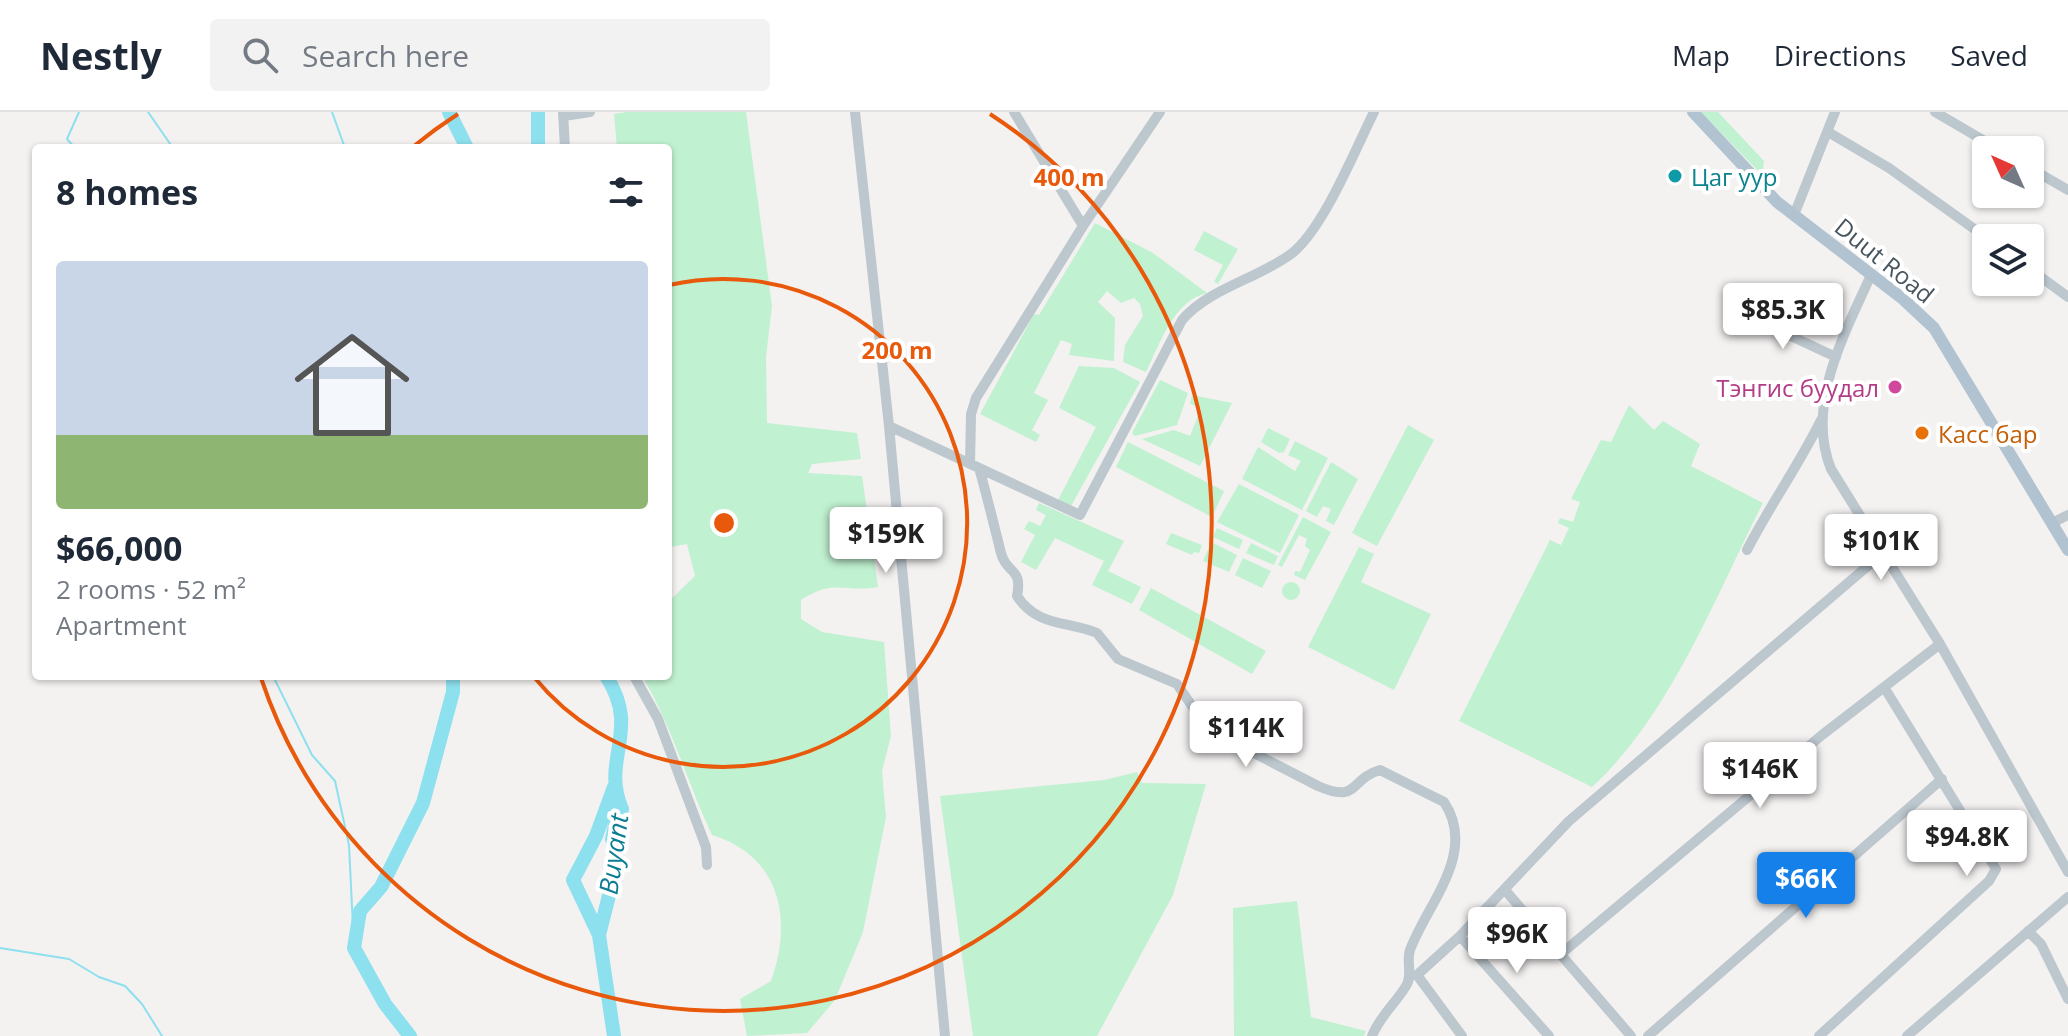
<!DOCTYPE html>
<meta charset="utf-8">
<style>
:root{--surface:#fff;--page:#f2f2f3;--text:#1f2937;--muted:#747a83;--line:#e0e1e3;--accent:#1580e9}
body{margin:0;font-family:"Open Sans",sans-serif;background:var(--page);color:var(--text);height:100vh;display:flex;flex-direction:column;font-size:30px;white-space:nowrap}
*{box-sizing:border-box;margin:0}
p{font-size:26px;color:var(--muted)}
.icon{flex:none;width:44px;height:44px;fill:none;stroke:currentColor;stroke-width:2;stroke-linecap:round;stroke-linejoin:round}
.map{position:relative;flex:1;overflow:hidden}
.side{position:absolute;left:32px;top:32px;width:640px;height:536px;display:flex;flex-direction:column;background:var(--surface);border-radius:8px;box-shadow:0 2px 6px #0004}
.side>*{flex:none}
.needle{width:52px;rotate:315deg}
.tools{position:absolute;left:1972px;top:24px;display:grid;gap:16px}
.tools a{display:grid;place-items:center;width:72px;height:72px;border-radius:8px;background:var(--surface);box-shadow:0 2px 6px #0004;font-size:40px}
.price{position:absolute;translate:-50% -68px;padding:0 18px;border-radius:8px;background:#fff;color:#222;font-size:26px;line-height:52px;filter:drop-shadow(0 2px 4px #0008)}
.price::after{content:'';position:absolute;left:50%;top:48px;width:24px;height:18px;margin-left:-12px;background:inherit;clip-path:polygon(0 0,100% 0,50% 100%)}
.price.on{background:var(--accent);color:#fff}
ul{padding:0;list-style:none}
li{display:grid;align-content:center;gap:16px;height:424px;padding:0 24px}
li span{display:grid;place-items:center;height:248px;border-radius:8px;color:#555}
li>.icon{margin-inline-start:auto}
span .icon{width:144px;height:144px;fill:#fffc;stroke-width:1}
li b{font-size:34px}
h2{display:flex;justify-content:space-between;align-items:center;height:96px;padding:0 24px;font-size:34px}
header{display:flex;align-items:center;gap:48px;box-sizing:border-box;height:112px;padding:0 40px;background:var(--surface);border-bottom:2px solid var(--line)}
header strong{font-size:38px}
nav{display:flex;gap:44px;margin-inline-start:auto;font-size:28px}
.search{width:560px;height:72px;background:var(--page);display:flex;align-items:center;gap:20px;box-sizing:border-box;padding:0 28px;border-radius:8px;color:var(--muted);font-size:30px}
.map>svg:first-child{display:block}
.green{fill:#c0f1d0}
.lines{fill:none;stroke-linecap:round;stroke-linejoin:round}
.stream{stroke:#8de0ee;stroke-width:2}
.river{stroke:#8de0ee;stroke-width:14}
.minor{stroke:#bcc7ce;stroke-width:10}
.major{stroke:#b1c3d0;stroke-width:12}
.ring{fill:none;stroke:#e8590c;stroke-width:4}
.culture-dot{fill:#0f9aa8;stroke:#fff;stroke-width:3}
.hotel-dot{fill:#d1479c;stroke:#fff;stroke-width:3}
.food-dot{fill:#e8710a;stroke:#fff;stroke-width:3}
.labels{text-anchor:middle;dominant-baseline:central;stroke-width:8;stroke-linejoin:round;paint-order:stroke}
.culture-label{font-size:24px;fill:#0d838f;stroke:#fff;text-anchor:start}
.street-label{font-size:24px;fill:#48565f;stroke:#fff}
.hotel-label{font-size:24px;fill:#b23c85;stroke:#fff;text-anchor:end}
.food-label{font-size:24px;fill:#c56008;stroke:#fff;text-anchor:start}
.water-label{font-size:26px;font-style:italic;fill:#0b7e92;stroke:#fff}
.centre{fill:#e8590c;stroke:#fff;stroke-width:4}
.ring-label{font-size:24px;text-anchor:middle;font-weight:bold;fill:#e8590c;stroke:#fff;stroke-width:8;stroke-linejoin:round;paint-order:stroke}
</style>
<header>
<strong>Nestly</strong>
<div class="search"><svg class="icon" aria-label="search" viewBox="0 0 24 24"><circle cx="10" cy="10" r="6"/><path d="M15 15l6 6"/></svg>Search here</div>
<nav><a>Map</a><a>Directions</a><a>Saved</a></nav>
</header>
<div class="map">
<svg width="2068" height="924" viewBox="0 0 2068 924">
<rect width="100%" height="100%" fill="#f4f1f1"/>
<path class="green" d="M 627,0 L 746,0 L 772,194 L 766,245 L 767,311 L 857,321 L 861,347 L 812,352 L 808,361 L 862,364 L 878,475 C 842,481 835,466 801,488 L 801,507 L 822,520 L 884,530 L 891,624 L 882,659 L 886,705 L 863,820 L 835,888 L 807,921 L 747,924 L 740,887 L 771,869 C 793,808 781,744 712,723 C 687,670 672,614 642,564 L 668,564 L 668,490 L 695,464 L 687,432 L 670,435 L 668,430 L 668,36 L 617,36 L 614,2 Z
M 1701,0 L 1718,0 L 1764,49 L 1763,58 L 1759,60 Z
M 1095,111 L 1153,141 L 1207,181 C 1173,189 1160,232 1146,260 L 1123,250 L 1125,233 L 1143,204 L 1140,192 L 1134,186 L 1121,191 L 1107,179 L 1098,190 L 1115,206 L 1114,249 L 1069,243 L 1072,232 L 1061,228 L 1034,281 L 1048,288 L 1032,318 L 1040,323 L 1036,330 L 980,302 L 1034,202 L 1039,203 Z
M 1204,119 L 1238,137 L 1218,172 L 1214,170 L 1223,153 L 1194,138 Z
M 1079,254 L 1114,256 L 1140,270 L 1071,394 L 1058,388 L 1096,315 L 1059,296 Z
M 1160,268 L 1188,281 L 1177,313 L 1135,324 L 1132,321 Z
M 1192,283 L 1232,291 L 1200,354 L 1142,327 L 1174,318 L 1190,324 L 1201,296 L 1190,292 Z
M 1629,293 L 1654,318 L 1663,309 L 1700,332 L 1691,354 L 1763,391 C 1716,483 1670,604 1592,675 L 1459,609 L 1550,428 L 1561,433 L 1569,416 L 1558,411 L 1560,406 L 1573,410 L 1580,390 L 1571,387 L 1601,328 L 1611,330 Z
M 1408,313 L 1434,328 L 1377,434 L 1352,421 Z
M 1268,316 L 1290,327 L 1284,340 L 1279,341 L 1261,330 Z
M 1295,329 L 1328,346 L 1302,398 L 1242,367 L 1258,335 L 1295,359 L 1301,349 L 1288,343 Z
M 1128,330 L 1224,379 L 1212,405 L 1116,355 Z
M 1331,350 L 1358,367 L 1334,413 L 1326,409 L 1331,397 L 1323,394 L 1317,405 L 1306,399 Z
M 1239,372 L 1299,403 L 1280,441 L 1217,410 Z
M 1039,391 L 1124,429 L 1108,459 L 1141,475 L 1132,492 L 1092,473 L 1104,449 L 1055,426 L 1036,458 L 1021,450 L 1035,423 L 1024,417 L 1029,409 L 1040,414 L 1046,403 L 1036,398 Z
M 1303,405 L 1331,420 L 1305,468 L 1294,463 L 1295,459 L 1300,460 L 1310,438 L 1305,434 L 1307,427 L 1299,423 L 1282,455 L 1278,453 Z
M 1217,416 L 1243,428 L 1239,437 L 1213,425 Z
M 1171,421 L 1202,433 L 1199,441 L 1194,440 L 1192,443 L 1166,432 Z
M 1211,430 L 1237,443 L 1229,460 L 1203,449 Z
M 1251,431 L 1278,444 L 1274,453 L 1246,441 Z
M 1359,435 L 1374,442 L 1361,470 L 1431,502 L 1394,578 L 1308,535 Z
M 1243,446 L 1271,459 L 1262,476 L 1235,463 Z
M1282 479a9 9 0 1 1 18 0a9 9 0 1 1-18 0Z
M 1151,476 L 1266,539 L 1252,562 L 1139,498 Z
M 1137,660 L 1142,671 L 1206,672 L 1173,783 L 1097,924 L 973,924 L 940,684 L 1104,668 Z
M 1297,789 L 1311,905 L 1366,919 L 1364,924 L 1234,924 L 1233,796 Z"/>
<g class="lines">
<path class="stream" d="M 148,0 L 173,36
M 332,0 L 345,36
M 75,36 L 67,27 L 79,0
M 273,564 L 312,643 L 335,669 L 349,733 L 354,836
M 0,836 L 69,847 L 99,865 L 125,874 L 142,892 L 162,924"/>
<path class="river" d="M 449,0 L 467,36
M 538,0 L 538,36
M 606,564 C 642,619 600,647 622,697 L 617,704 L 612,727 L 618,748 L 599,823 L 614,924
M 599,823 L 573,768 L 596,724 L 614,675
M 410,924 L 385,892 L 354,836 L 360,799 L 381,775 L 423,691 L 453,580 L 453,564"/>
<path class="minor" d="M 563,0 L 565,36
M 855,0 L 889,314 L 945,924
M 1014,0 L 1083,114
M 1935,0 L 2000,38
M 564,4 L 590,0
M 1828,20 L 1889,56 L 1987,126
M 2030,56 L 2068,78
M 1794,103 L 1835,0
M 2030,157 L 2068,185
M 1871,163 C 1845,221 1805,293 1831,357 L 1940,532 L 2068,760
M 1741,209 L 1780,219 L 1836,245
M 889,314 L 1080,403 L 1182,208 C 1210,176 1257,167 1291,142 C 1323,118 1355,38 1374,0
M 970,352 L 971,302 L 976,286 L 1083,114 L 1160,0
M 979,356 C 987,384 994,413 1001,441 C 1006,462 1023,455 1017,484 C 1037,515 1068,509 1097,521 L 1118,547 L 1177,572 L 1196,600 L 1221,624 L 1318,674 C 1359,692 1349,667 1380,658 L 1444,690 C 1478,741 1427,792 1410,838 C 1406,849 1413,864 1406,874 C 1395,892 1380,904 1372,924
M 2052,411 L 2068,403
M 1747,438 C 1770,393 1799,353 1821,308
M 634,564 L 658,607 L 706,735 L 707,753
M 1505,778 L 1631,924
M 2028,819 L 2041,832 L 2068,887
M 1460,824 L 1549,924
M 1562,841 L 1822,623 L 1940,532
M 1462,924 L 1417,863 L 1460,824 L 1569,709 L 1883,441
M 1648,924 L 1942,667
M 1819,924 L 1989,769 L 1996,757 L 1884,575
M 1907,924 L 2068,785"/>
<path class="major" d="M 1693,0 L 1777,90 L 1903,187 L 1934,216 L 2068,438"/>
</g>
<g class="ring">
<path d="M669 173A244 244 0 1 1 534 565"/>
<path d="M414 34A488 488 0 0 1 458 2M990 2A488 488 0 1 1 261 566"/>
</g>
<circle class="culture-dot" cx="1675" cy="64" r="8"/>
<circle class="hotel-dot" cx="1895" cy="275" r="8"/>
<circle class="food-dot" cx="1922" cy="321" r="8"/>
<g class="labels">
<g class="culture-label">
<text x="1691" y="64">Цаг уур</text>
</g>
<g class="street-label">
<text transform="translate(1885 148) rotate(39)">Duut Road</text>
</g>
<g class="hotel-label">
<text x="1879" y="275">Тэнгис буудал</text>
</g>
<g class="food-label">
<text x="1938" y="321">Касс бар</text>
</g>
<g class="water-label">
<text transform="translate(613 742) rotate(-82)">Buyant</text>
</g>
</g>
<circle cx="724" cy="411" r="12" class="centre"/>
<g class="ring-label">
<text x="1069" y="74">400 m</text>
<text x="897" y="247">200 m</text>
</g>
</svg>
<div class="tools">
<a><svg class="needle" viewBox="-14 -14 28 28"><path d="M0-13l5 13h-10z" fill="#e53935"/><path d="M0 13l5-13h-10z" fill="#747a83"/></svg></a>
<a><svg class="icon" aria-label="layers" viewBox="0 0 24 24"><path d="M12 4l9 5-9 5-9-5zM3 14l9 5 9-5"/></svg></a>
</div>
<b class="price" style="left:1783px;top:239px">$85.3K</b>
<b class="price" style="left:886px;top:463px">$159K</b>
<b class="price" style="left:1881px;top:470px">$101K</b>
<b class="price" style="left:1246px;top:657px">$114K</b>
<b class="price" style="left:1760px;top:698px">$146K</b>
<b class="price" style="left:1967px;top:766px">$94.8K</b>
<b class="price on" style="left:1806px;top:808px">$66K</b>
<b class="price" style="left:1517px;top:863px">$96K</b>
<section class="side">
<h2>8 homes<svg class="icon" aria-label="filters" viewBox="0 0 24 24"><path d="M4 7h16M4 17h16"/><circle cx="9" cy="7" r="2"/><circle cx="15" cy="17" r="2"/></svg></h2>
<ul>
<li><span style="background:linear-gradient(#c9d6e8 70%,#8fb573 0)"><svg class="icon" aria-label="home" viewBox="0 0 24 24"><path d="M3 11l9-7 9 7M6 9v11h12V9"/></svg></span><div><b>$66,000</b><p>2 rooms · 52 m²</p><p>Apartment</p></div></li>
</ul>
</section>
</div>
